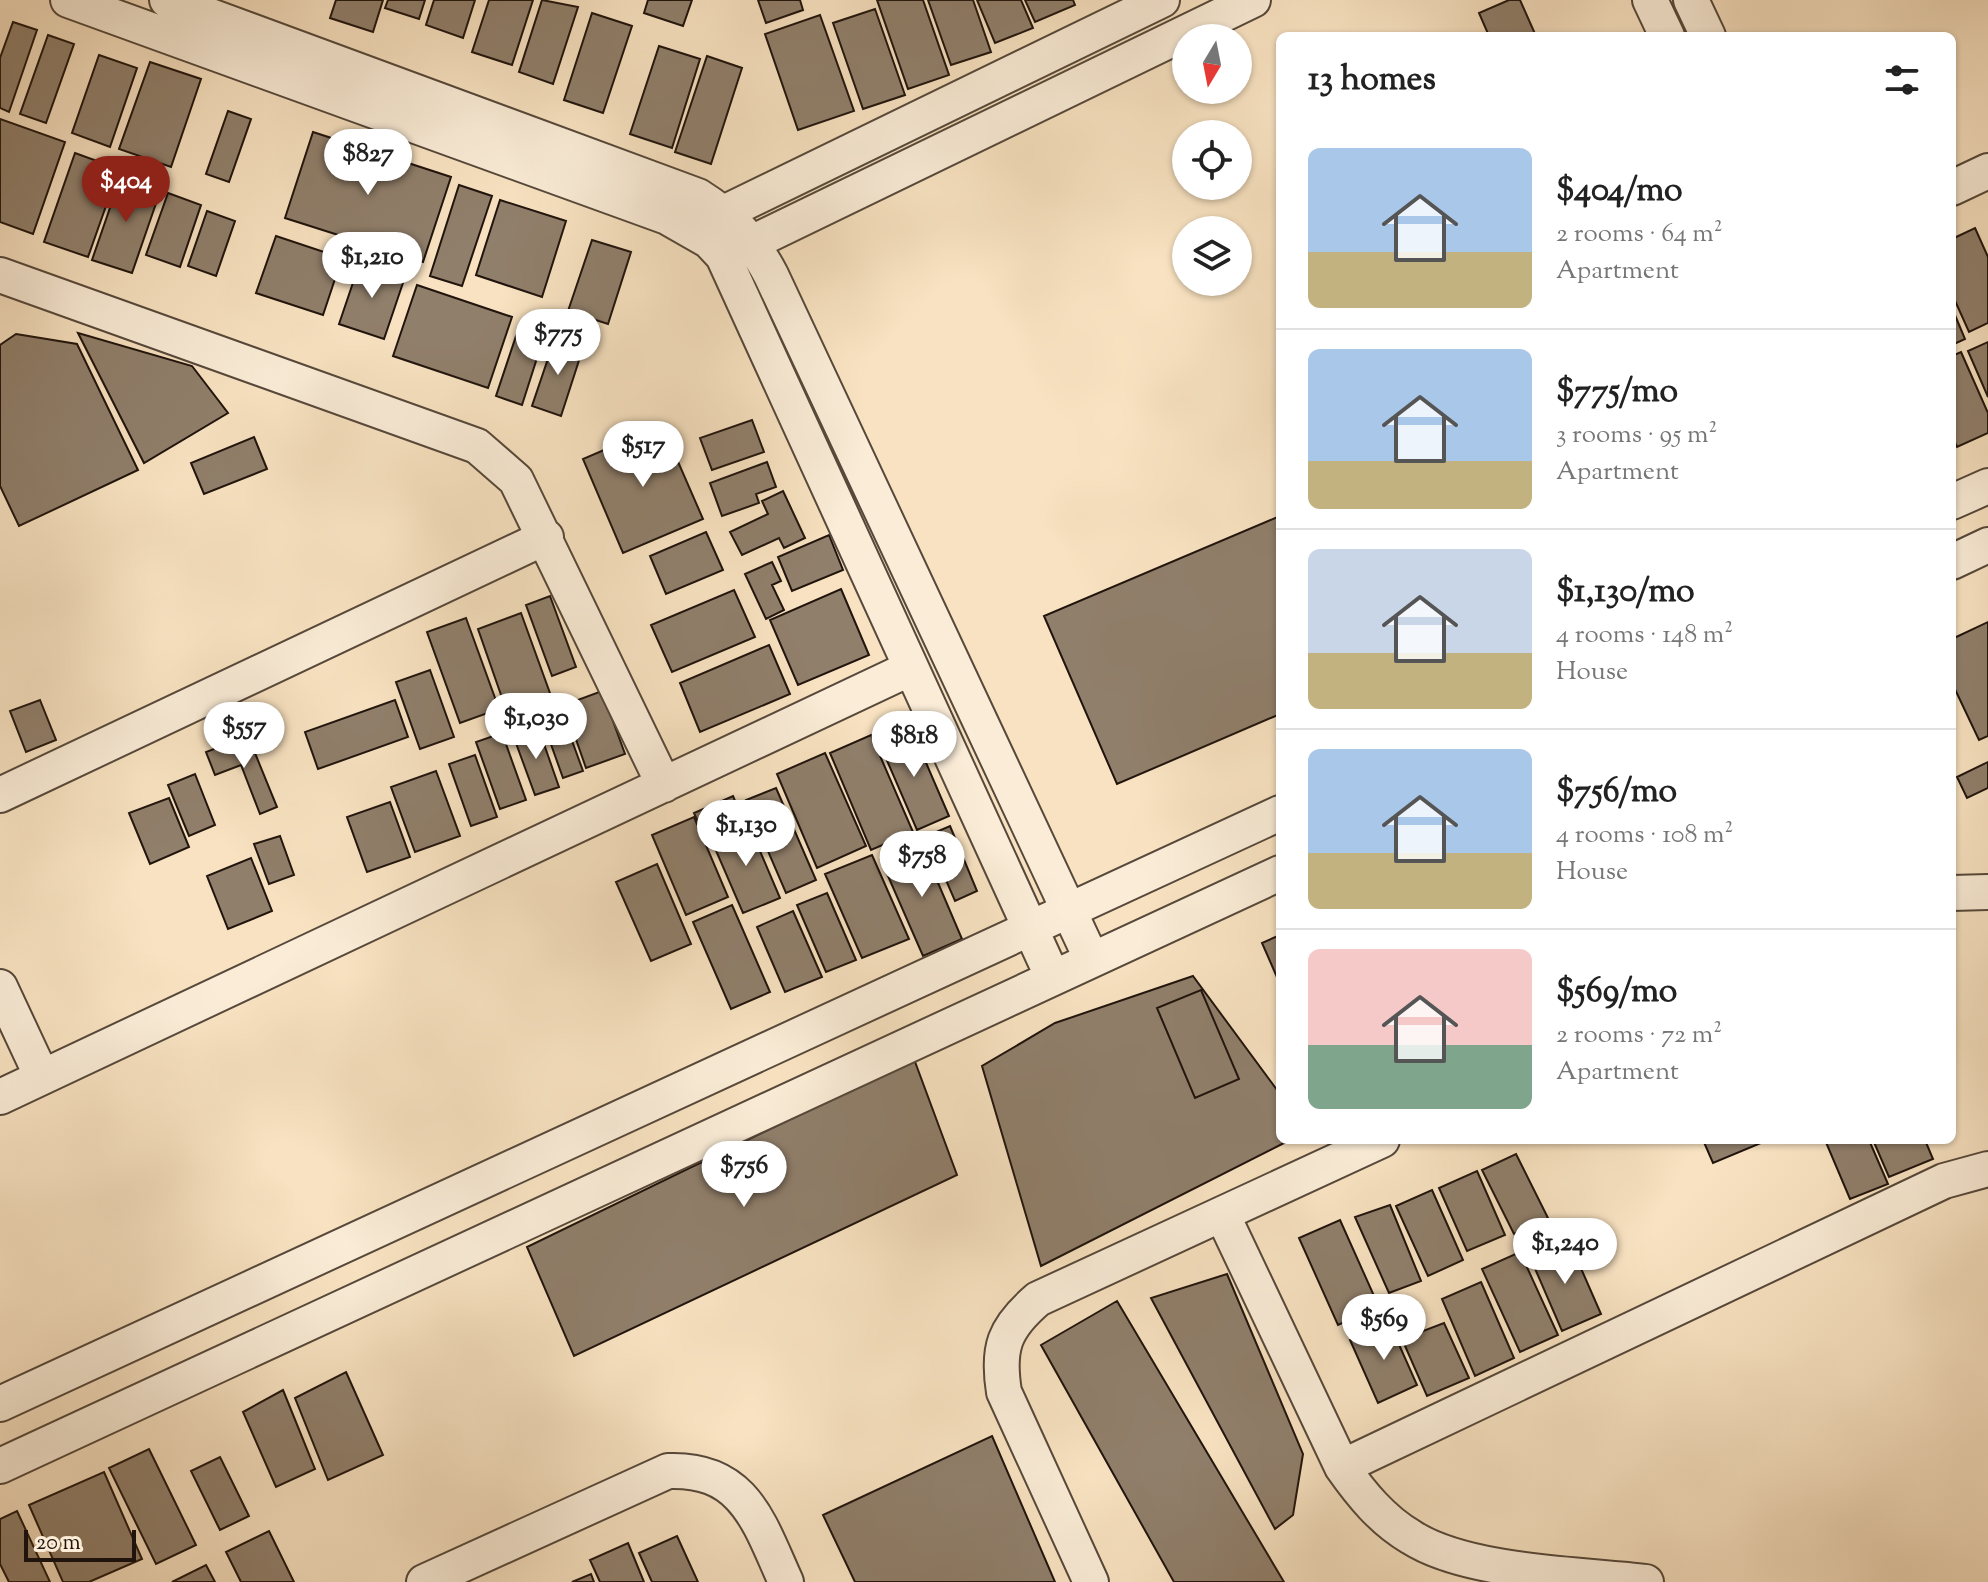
<!DOCTYPE html>
<meta charset="utf-8">
<style>
:root{--surface:#fff;--page:#f6f6f6;--text:#222;--muted:#767676;--line:#e0e0e0;--accent:#8f2418}
body{margin:0;font-family:"Sorts Mill Goudy",serif;background:var(--page);color:var(--text);height:100vh;display:flex;flex-direction:column;font-size:30px;white-space:nowrap}
*{box-sizing:border-box;margin:0}
p{font-size:26px;color:var(--muted)}
.icon{flex:none;width:44px;height:44px;fill:none;stroke:currentColor;stroke-width:2;stroke-linecap:round;stroke-linejoin:round}
.map{position:relative;flex:1;overflow:hidden}
.details{position:absolute;left:1276px;top:32px;width:680px;height:1112px;display:flex;flex-direction:column;background:var(--surface);border-radius:12px;box-shadow:0 2px 6px #0004}
.details>*{flex:none}
.needle{width:52px;rotate:190deg}
.controls{position:absolute;left:1172px;top:24px;display:grid;gap:16px}
.controls a{display:grid;place-items:center;width:80px;height:80px;border-radius:50%;background:var(--surface);box-shadow:0 2px 6px #0004;font-size:40px}
.scale{position:absolute;left:24px;bottom:20px;width:112px;box-sizing:border-box;padding-left:8px;border:4px solid #20140d;border-top:0;font-size:22px;line-height:28px;white-space:nowrap;color:#20140d;-webkit-text-stroke:6px #faecd7;paint-order:stroke}
.price{position:absolute;translate:-50% -68px;padding:0 18px;border-radius:28px;background:#fff;color:#222;font-size:26px;line-height:52px;filter:drop-shadow(0 2px 4px #0008)}
.price::after{content:'';position:absolute;left:50%;top:48px;width:24px;height:18px;margin-left:-12px;background:inherit;clip-path:polygon(0 0,100% 0,50% 100%)}
.price.current{background:var(--accent);color:#fff}
ul{padding:0;list-style:none}
li{display:flex;align-items:center;gap:24px;height:200px;padding:0 32px}
li+li{border-top:2px solid var(--line)}
li span{display:grid;place-items:center;flex:none;width:224px;height:160px;border-radius:12px;color:#555}
li>.icon{margin-inline-start:auto}
span .icon{width:96px;height:96px;fill:#fffc;stroke-width:1}
li b{font-size:34px}
h2{display:flex;justify-content:space-between;align-items:center;height:96px;padding:0 32px;font-size:34px}
.map>svg:first-child{display:block}
.building{fill:#907f6b;stroke:#20140d;stroke-width:2}
.lines{fill:none;stroke-linecap:round;stroke-linejoin:round}
.minor-casing{stroke:#56483a;stroke-width:38}
.minor{stroke:#faecd7;stroke-width:34}
</style>
<div class="map">
<svg width="1988" height="1582" viewBox="0 0 1988 1582">
<rect width="100%" height="100%" fill="#f8e2c1"/>
<filter id="stains"><feTurbulence type="fractalNoise" baseFrequency=".0025" numOctaves="4"/><feColorMatrix values="0 0 0 0 .2 0 0 0 0 .09 0 0 0 0 .02 0 0 0 .5 -.17"/></filter>
<radialGradient id="worn" r=".72"><stop offset=".6" stop-color="#630" stop-opacity="0"/><stop offset="1" stop-color="#630" stop-opacity=".3"/></radialGradient>
<path class="building" d="M 336,0 L 383,0 L 373,32 L 330,18 Z
M 388,0 L 425,0 L 419,19 L 385,8 Z
M 434,0 L 475,0 L 463,38 L 426,25 Z
M 489,0 L 533,0 L 512,65 L 472,52 Z
M 542,0 L 578,7 L 553,84 L 519,72 Z
M 648,0 L 692,0 L 683,26 L 644,13 Z
M 758,0 L 800,0 L 803,10 L 766,23 Z
M 877,0 L 923,0 L 949,75 L 908,89 Z
M 928,0 L 973,0 L 991,52 L 951,65 Z
M 977,0 L 1021,0 L 1033,28 L 995,43 Z
M 1025,0 L 1073,0 L 1075,5 L 1035,22 Z
M 1509,0 L 1520,0 L 1536,36 L 1489,36 L 1479,13 Z
M 875,9 L 905,95 L 863,109 L 833,23 Z
M 592,13 L 632,26 L 603,113 L 564,100 Z
M 820,15 L 854,111 L 798,130 L 765,34 Z
M 13,22 L 37,30 L 9,112 L 0,108 L 0,58 Z
M 48,35 L 74,44 L 46,123 L 20,114 Z
M 659,46 L 700,59 L 672,148 L 630,134 Z
M 99,55 L 137,68 L 110,147 L 72,133 Z
M 707,56 L 742,68 L 711,164 L 675,152 Z
M 150,62 L 201,79 L 171,167 L 119,149 Z
M 228,111 L 251,119 L 229,182 L 206,174 Z
M 0,119 L 65,142 L 33,234 L 0,222 Z
M 313,132 L 451,177 L 423,262 L 285,218 Z
M 75,153 L 119,169 L 88,257 L 44,242 Z
M 121,176 L 161,189 L 132,273 L 92,260 Z
M 459,185 L 492,196 L 462,286 L 430,276 Z
M 168,193 L 201,205 L 180,267 L 146,255 Z
M 500,200 L 566,221 L 542,297 L 476,275 Z
M 207,211 L 235,221 L 216,276 L 188,266 Z
M 1975,228 L 1988,257 L 1988,323 L 1969,332 L 1952,294 L 1952,239 Z
M 276,236 L 342,258 L 323,315 L 256,293 Z
M 592,240 L 631,252 L 608,324 L 568,311 Z
M 360,262 L 405,277 L 384,339 L 339,324 Z
M 417,285 L 512,317 L 488,388 L 393,356 Z
M 1952,308 L 1965,339 L 1952,345 Z
M 520,324 L 545,333 L 522,405 L 496,396 Z
M 78,333 L 192,366 L 228,413 L 144,463 Z
M 16,334 L 77,344 L 138,470 L 19,526 L 0,486 L 0,345 Z
M 555,338 L 583,348 L 561,416 L 532,406 Z
M 1988,342 L 1988,397 L 1968,351 Z
M 1961,352 L 1988,413 L 1988,433 L 1957,447 L 1952,436 L 1952,356 Z
M 752,420 L 764,452 L 712,470 L 700,438 Z
M 662,425 L 703,519 L 623,553 L 583,459 Z
M 254,437 L 267,469 L 204,494 L 191,463 Z
M 767,462 L 776,487 L 756,494 L 759,503 L 722,516 L 710,483 Z
M 783,491 L 805,538 L 784,548 L 779,538 L 742,555 L 730,532 L 768,514 L 762,501 Z
M 1280,516 L 1280,714 L 1117,784 L 1044,616 Z
M 706,532 L 723,570 L 666,594 L 650,556 Z
M 829,535 L 843,570 L 792,591 L 778,557 Z
M 772,562 L 781,581 L 772,585 L 784,610 L 766,619 L 745,574 Z
M 841,589 L 869,655 L 798,685 L 770,620 Z
M 734,590 L 755,637 L 672,672 L 651,625 Z
M 550,596 L 576,667 L 552,676 L 526,605 Z
M 521,613 L 551,696 L 507,712 L 478,629 Z
M 466,618 L 499,709 L 460,723 L 427,632 Z
M 1988,622 L 1988,736 L 1979,740 L 1952,683 L 1952,639 Z
M 769,645 L 790,694 L 700,732 L 680,683 Z
M 430,670 L 454,737 L 420,749 L 396,682 Z
M 602,691 L 625,754 L 586,768 L 564,705 Z
M 40,700 L 56,740 L 26,752 L 10,711 Z
M 395,700 L 408,737 L 318,769 L 305,732 Z
M 563,716 L 583,771 L 563,778 L 543,722 Z
M 538,727 L 559,787 L 535,795 L 513,735 Z
M 911,728 L 949,816 L 917,830 L 879,742 Z
M 502,733 L 526,800 L 500,809 L 476,742 Z
M 871,735 L 913,832 L 871,850 L 830,753 Z
M 248,736 L 277,807 L 260,814 L 241,765 L 215,775 L 206,752 Z
M 825,753 L 866,846 L 817,868 L 777,774 Z
M 475,755 L 497,817 L 471,826 L 449,764 Z
M 1988,762 L 1988,788 L 1967,798 L 1957,777 Z
M 436,771 L 460,836 L 415,852 L 391,787 Z
M 195,774 L 215,825 L 189,836 L 168,785 Z
M 776,788 L 816,880 L 786,893 L 746,800 Z
M 733,796 L 743,820 L 704,836 L 694,813 Z
M 169,798 L 189,847 L 150,864 L 129,813 Z
M 390,802 L 410,857 L 367,872 L 347,817 Z
M 694,817 L 728,897 L 686,915 L 652,835 Z
M 748,823 L 780,898 L 743,913 L 711,839 Z
M 950,826 L 977,891 L 955,901 L 927,836 Z
M 280,836 L 294,875 L 269,884 L 254,844 Z
M 921,843 L 962,939 L 923,956 L 881,860 Z
M 872,855 L 909,939 L 862,958 L 825,874 Z
M 251,858 L 272,911 L 228,929 L 207,876 Z
M 657,864 L 691,944 L 651,961 L 616,882 Z
M 827,893 L 856,960 L 826,972 L 797,905 Z
M 732,905 L 770,992 L 731,1009 L 693,922 Z
M 793,911 L 822,977 L 785,992 L 757,927 Z
M 1280,935 L 1280,984 L 1262,943 Z
M 1193,976 L 1280,1094 L 1280,1140 L 1290,1140 L 1041,1266 L 982,1066 L 1055,1023 Z
M 1201,990 L 1239,1079 L 1195,1098 L 1157,1008 Z
M 914,1059 L 957,1175 L 574,1356 L 527,1247 Z
M 1703,1140 L 1760,1140 L 1761,1143 L 1713,1163 Z
M 1825,1140 L 1869,1140 L 1888,1184 L 1850,1199 Z
M 1873,1140 L 1925,1140 L 1933,1159 L 1889,1177 Z
M 1516,1154 L 1548,1218 L 1514,1234 L 1482,1170 Z
M 1477,1171 L 1505,1235 L 1467,1251 L 1439,1188 Z
M 1432,1190 L 1463,1260 L 1428,1276 L 1396,1206 Z
M 1390,1205 L 1421,1281 L 1389,1293 L 1355,1217 Z
M 1340,1220 L 1379,1307 L 1338,1325 L 1299,1238 Z
M 1569,1241 L 1601,1314 L 1562,1331 L 1530,1257 Z
M 1520,1252 L 1558,1335 L 1520,1352 L 1482,1269 Z
M 1227,1274 L 1303,1454 L 1293,1515 L 1275,1529 L 1151,1298 Z
M 1481,1282 L 1514,1358 L 1475,1376 L 1442,1299 Z
M 1117,1301 L 1284,1582 L 1174,1582 L 1041,1345 Z
M 1389,1322 L 1417,1385 L 1378,1403 L 1350,1340 Z
M 1444,1323 L 1469,1378 L 1427,1396 L 1402,1339 Z
M 346,1372 L 383,1455 L 328,1480 L 295,1398 Z
M 283,1390 L 315,1469 L 276,1487 L 243,1412 Z
M 992,1436 L 1055,1582 L 855,1582 L 823,1515 Z
M 149,1449 L 196,1545 L 156,1564 L 109,1468 Z
M 220,1457 L 249,1516 L 220,1530 L 191,1471 Z
M 104,1472 L 142,1559 L 89,1582 L 63,1582 L 29,1505 Z
M 17,1511 L 50,1582 L 9,1582 L 0,1564 L 0,1519 Z
M 269,1531 L 294,1582 L 241,1582 L 226,1552 Z
M 677,1536 L 698,1582 L 652,1582 L 639,1553 Z
M 628,1543 L 644,1582 L 600,1582 L 590,1560 Z
M 206,1565 L 215,1582 L 172,1582 Z
M 591,1574 L 594,1582 L 572,1582 Z"/>
<g class="lines">
<g class="minor-casing">
<path id="minor" d="M 68,0 L 667,217 L 709,241 L 723,256 L 1053,978
M 167,0 L 698,196 C 733,218 752,239 771,275 L 1092,960
M 1650,0 L 1667,36
M 1691,0 L 1708,36
M 1952,188 L 1988,171
M 705,222 L 1162,0
M 735,251 L 1253,0
M 0,275 L 477,446 L 516,480 L 664,785
M 1952,502 L 1988,486
M 1952,562 L 1988,545
M 0,795 L 546,537
M 1952,893 L 1988,892
M 0,987 L 42,1077
M 0,1097 L 911,668
M 1222,1214 L 1342,1467 C 1361,1494 1382,1520 1411,1537 C 1467,1573 1579,1574 1646,1582
M 0,1404 L 1280,813
M 0,1466 L 1280,873
M 1342,1467 L 1944,1181 L 1988,1169
M 424,1582 L 668,1471 C 745,1468 759,1523 786,1582
M 1091,1582 L 1004,1392 C 997,1348 1004,1328 1038,1299 L 1382,1140"/>
</g>
<use href="#minor" class="minor"/>
</g>
<rect width="100%" height="100%" filter="url(#stains)"/>
<rect width="100%" height="100%" fill="url(#worn)"/>
</svg>
<div class="controls">
<a><svg class="needle" viewBox="-14 -14 28 28"><path d="M0-13l5 13h-10z" fill="#e53935"/><path d="M0 13l5-13h-10z" fill="#767676"/></svg></a>
<a><svg class="icon" aria-label="locate" viewBox="0 0 24 24"><circle cx="12" cy="12" r="6"/><path d="M12 2v4M12 18v4M2 12h4M18 12h4"/></svg></a>
<a><svg class="icon" aria-label="layers" viewBox="0 0 24 24"><path d="M12 4l9 5-9 5-9-5zM3 14l9 5 9-5"/></svg></a>
</div>
<div class="scale">20 m</div>
<b class="price" style="left:368px;top:197px">$827</b>
<b class="price current" style="left:126px;top:224px">$404</b>
<b class="price" style="left:372px;top:300px">$1,210</b>
<b class="price" style="left:558px;top:377px">$775</b>
<b class="price" style="left:643px;top:489px">$517</b>
<b class="price" style="left:536px;top:761px">$1,030</b>
<b class="price" style="left:244px;top:770px">$557</b>
<b class="price" style="left:914px;top:779px">$818</b>
<b class="price" style="left:746px;top:868px">$1,130</b>
<b class="price" style="left:922px;top:899px">$758</b>
<b class="price" style="left:744px;top:1209px">$756</b>
<b class="price" style="left:1565px;top:1286px">$1,240</b>
<b class="price" style="left:1384px;top:1362px">$569</b>
<section class="details">
<h2>13 homes<svg class="icon" aria-label="filters" viewBox="0 0 24 24"><path d="M4 7h16M4 17h16"/><circle cx="9" cy="7" r="2"/><circle cx="15" cy="17" r="2"/></svg></h2>
<ul>
<li><span style="background:linear-gradient(#a9c7e8 65%,#c2b280 0)"><svg class="icon" aria-label="home" viewBox="0 0 24 24"><path d="M3 11l9-7 9 7M6 9v11h12V9"/></svg></span><div><b>$404/mo</b><p>2 rooms · 64 m²</p><p>Apartment</p></div></li>
<li><span style="background:linear-gradient(#a9c7e8 70%,#c2b280 0)"><svg class="icon" aria-label="home" viewBox="0 0 24 24"><path d="M3 11l9-7 9 7M6 9v11h12V9"/></svg></span><div><b>$775/mo</b><p>3 rooms · 95 m²</p><p>Apartment</p></div></li>
<li><span style="background:linear-gradient(#c9d6e8 65%,#c2b280 0)"><svg class="icon" aria-label="home" viewBox="0 0 24 24"><path d="M3 11l9-7 9 7M6 9v11h12V9"/></svg></span><div><b>$1,130/mo</b><p>4 rooms · 148 m²</p><p>House</p></div></li>
<li><span style="background:linear-gradient(#a9c7e8 65%,#c2b280 0)"><svg class="icon" aria-label="home" viewBox="0 0 24 24"><path d="M3 11l9-7 9 7M6 9v11h12V9"/></svg></span><div><b>$756/mo</b><p>4 rooms · 108 m²</p><p>House</p></div></li>
<li><span style="background:linear-gradient(#f6c9c9 60%,#7fa58c 0)"><svg class="icon" aria-label="home" viewBox="0 0 24 24"><path d="M3 11l9-7 9 7M6 9v11h12V9"/></svg></span><div><b>$569/mo</b><p>2 rooms · 72 m²</p><p>Apartment</p></div></li>
</ul>
</section>
</div>
